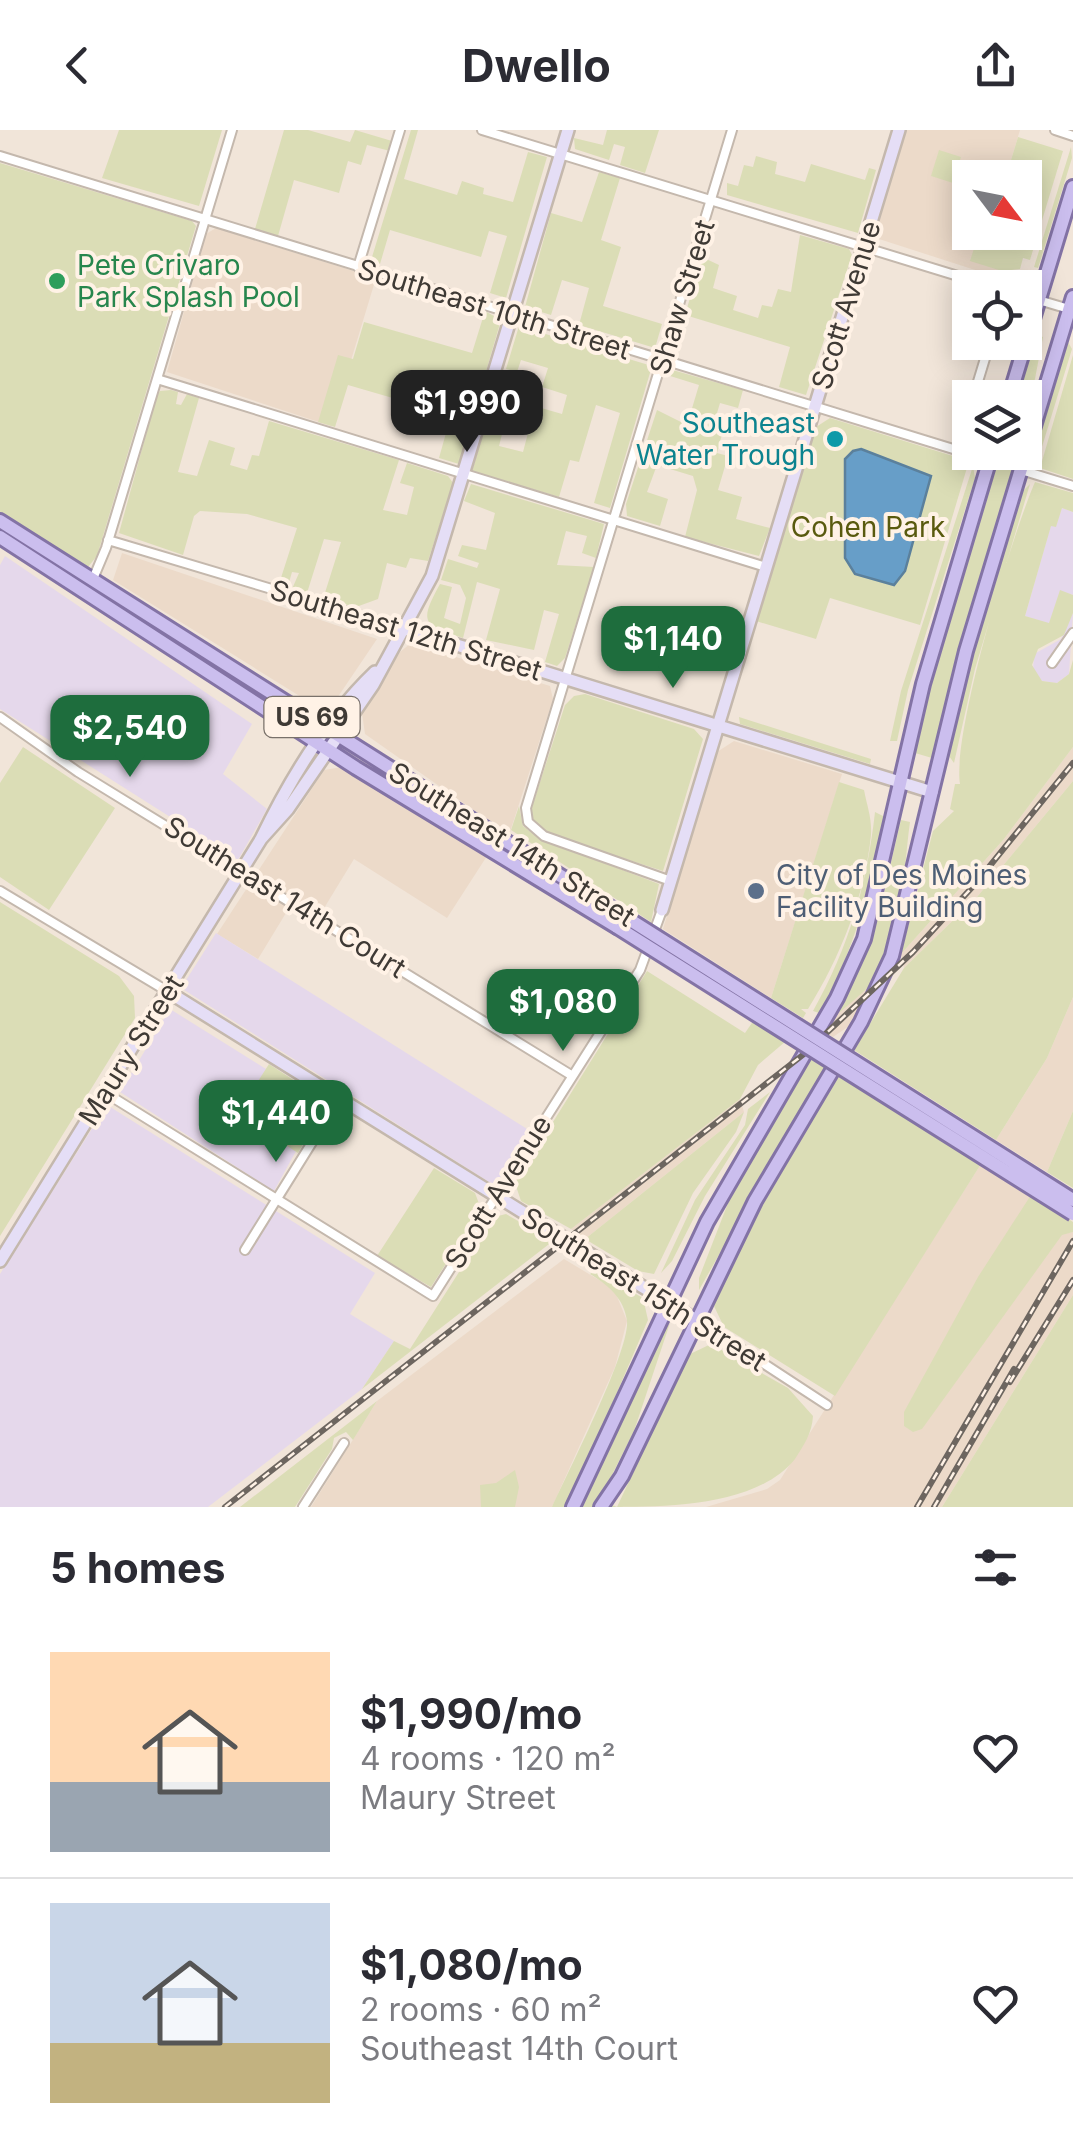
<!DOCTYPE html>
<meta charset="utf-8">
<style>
:root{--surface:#fff;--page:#f7f7f7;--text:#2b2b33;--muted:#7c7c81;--line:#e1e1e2;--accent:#1e6d3d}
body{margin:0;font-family:Inter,sans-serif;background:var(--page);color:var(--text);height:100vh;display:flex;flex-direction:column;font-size:38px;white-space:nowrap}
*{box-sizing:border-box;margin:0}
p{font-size:32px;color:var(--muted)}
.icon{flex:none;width:55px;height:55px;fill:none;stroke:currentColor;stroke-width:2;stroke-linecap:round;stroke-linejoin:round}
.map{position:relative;height:1377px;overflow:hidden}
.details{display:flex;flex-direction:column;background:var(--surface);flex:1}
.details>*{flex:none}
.needle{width:65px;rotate:122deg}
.tools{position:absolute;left:952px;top:30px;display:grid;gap:20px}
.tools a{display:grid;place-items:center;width:90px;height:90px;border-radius:0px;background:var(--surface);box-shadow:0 5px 25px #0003;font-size:50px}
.price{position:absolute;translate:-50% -85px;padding:0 22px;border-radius:20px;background:var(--accent);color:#fff;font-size:32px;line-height:65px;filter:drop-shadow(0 2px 5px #0008)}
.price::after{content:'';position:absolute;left:50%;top:60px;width:30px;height:22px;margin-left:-15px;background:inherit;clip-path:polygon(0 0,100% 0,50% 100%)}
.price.current{background:#222;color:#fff}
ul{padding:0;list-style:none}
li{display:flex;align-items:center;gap:30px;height:250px;padding:0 50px}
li+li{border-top:2px solid var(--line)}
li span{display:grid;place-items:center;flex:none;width:280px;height:200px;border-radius:0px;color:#555}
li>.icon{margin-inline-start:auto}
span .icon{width:120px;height:120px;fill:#fffc;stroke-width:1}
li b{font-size:42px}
h2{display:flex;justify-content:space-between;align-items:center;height:120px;padding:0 50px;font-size:42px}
header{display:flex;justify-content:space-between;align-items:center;height:130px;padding:0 50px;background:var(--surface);font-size:45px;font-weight:700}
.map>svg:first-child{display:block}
.built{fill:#ecdac9}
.industrial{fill:#e5d8eb}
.green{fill:#dbddb6}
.water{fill:#679ec8;stroke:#5b809c;stroke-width:2.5}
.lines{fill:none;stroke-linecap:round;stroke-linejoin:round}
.street-casing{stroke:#c4b8ad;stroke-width:12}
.secondary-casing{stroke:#c4b8ad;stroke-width:16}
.primary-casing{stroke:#8373a5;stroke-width:18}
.street{stroke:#fff;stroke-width:8}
.secondary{stroke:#e5def6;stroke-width:11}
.primary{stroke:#cbbeee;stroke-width:12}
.rail-casing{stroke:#6d6660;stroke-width:6}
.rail{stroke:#fff2e6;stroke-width:2.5;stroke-dasharray:8;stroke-linecap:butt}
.primary-bridge-casing{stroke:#8373a5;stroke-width:18;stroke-linecap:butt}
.primary-bridge{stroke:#cbbeee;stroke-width:12}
.leisure-dot{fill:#2e9e5b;stroke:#fff2e6;stroke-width:4}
.culture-dot{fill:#0f9aa8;stroke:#fff2e6;stroke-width:4}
.service-dot{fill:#5c6f8a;stroke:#fff2e6;stroke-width:4}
.labels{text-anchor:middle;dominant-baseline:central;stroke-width:8;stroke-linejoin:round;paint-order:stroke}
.shield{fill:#fff2e6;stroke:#79716a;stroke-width:2.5}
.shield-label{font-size:25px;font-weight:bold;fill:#3f3a35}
.leisure-label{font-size:28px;fill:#27864d;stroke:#fff2e6;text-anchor:start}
.street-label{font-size:28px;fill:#3f3a35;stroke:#fff2e6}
.culture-label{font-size:28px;fill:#0d838f;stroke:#fff2e6;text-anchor:end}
.park-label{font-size:28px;fill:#595a0e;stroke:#fff2e6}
.service-label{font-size:28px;fill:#4e5e75;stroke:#fff2e6;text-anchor:start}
</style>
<header><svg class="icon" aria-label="back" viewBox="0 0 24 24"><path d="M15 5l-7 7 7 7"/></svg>Dwello<svg class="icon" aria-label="share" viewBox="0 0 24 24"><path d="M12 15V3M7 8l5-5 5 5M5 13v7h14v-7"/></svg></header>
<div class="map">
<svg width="1073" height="1377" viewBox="0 0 1073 1377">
<rect width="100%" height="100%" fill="#f1e5d9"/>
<path class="built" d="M 906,0 L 1020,0 L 1011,30 L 1035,37 L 1025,66 L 1025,48 L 970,48 L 970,102 L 1014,103 L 1000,148 L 879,109 L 876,97 Z
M 216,98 L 376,148 L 331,296 L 167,242 L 206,104 Z
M 122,423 L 377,509 L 327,583 L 113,450 Z
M 411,513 L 550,556 L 553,569 L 509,705 L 365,604 L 362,583 L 400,522 Z
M 734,611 L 842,644 L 771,868 L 663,799 L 717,622 Z
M 1073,617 L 1073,651 L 977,767 L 904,838 L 901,824 L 1004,709 Z
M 342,637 L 487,726 L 447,788 L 354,729 L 315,793 L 289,778 L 258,829 L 217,804 L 324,640 Z
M 874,850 L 852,894 L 833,907 L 825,902 L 837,882 Z
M 1073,867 L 1073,981 L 1047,1042 L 996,1010 L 1047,928 Z
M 740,969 L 744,982 L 585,1109 L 571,1099 Z
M 981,1034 L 1031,1065 L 922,1298 L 1062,1104 L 1073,1102 L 1073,1165 L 942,1377 L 706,1377 L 767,1359 L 780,1350 Z
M 564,1129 L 614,1159 L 627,1191 L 615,1237 L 552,1377 L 311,1377 L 377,1271 Z"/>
<path class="industrial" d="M 1062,378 L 1073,382 L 1073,465 L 1060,461 L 1049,494 L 1025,486 L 1051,395 L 1056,396 Z
M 5,426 L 252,594 L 223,644 L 267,679 L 238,730 L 0,579 L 0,435 Z
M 1073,483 L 1069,544 L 1057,553 L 1042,551 L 1033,541 L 1034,524 L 1061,509 Z
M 216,803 L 532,1002 L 497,1057 L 181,858 Z
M 170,879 L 322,974 L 274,1061 L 120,962 Z
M 107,975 L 375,1143 L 350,1184 L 394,1211 L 362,1259 L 208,1377 L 0,1377 L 0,1144 Z"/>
<path class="green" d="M 119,0 L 222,0 L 199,76 L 102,48 Z
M 284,0 L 308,0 L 350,12 L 355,0 L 392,11 L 390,21 L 367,15 L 361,35 L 348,31 L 339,63 L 294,50 L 278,106 L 255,99 Z
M 411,0 L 418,0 L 404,49 L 457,65 L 462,51 L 484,58 L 483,64 L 513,72 L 528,22 L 547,27 L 506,168 L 490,163 L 507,106 L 489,101 L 481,127 L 390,100 L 380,134 L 375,132 L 372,127 Z
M 607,0 L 659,0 L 645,43 L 620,35 L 625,17 L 614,14 L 609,30 L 575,19 L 574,8 L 603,15 Z
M 1018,7 L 1063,21 L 1030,130 L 1023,128 L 1020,139 L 1002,141 L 970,131 L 979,103 L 1025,102 L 1025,66 L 1034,38 L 1011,30 Z
M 1071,17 L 1072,28 L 1038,138 L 1034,137 Z
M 939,20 L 961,27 L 953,53 L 931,46 Z
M 756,26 L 777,32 L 775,44 L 805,52 L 811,34 L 865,50 L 869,38 L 876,40 L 858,103 L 727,65 L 727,53 L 738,56 L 744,35 L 753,37 Z
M 0,33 L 192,91 L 196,96 L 97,426 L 88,437 L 0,385 Z
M 599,42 L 620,48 L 601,110 L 621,117 L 603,176 L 662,194 L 655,218 L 579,195 L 589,158 L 562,150 L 551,185 L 525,177 L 551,83 L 582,92 Z
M 800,105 L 849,119 L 852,125 L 806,265 L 779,257 L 790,217 L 685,185 L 702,127 L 719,135 L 713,158 L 737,166 L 733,180 L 758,188 L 762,175 L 772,177 L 778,159 L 791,162 Z
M 485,181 L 501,190 L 459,334 L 439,328 L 451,285 L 348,255 L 335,297 L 318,292 L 338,225 L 353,229 L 364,192 L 472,223 Z
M 519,196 L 652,236 L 610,378 L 594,373 L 620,283 L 596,275 L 579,332 L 570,330 L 559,367 L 472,341 L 487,291 L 504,296 L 499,316 L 523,322 L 528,303 L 491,287 L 495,274 L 528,284 L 531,275 L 562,284 L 567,265 L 542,257 L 548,238 L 521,230 L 517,242 L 506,239 Z
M 1035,204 L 1043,207 L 1025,301 L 1025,268 L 1016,268 Z
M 1068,212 L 1072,219 L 1037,333 L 1034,322 Z
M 1073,225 L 1073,349 L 1040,338 Z
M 669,239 L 743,260 L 738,278 L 720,273 L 714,293 L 724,297 L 717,323 L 728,326 L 718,360 L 742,367 L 736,389 L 770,398 L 759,426 L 685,407 L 697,360 L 693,346 L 657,335 L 647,362 L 668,369 L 660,396 L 627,386 L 626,374 L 657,280 L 687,295 L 699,255 L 667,245 Z
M 171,260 L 178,262 L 176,274 L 181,275 L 187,264 L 199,268 L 178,342 L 197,346 L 209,310 L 235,318 L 230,335 L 247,340 L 252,325 L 259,326 L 269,291 L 399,330 L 383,380 L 407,385 L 414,357 L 400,353 L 407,333 L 448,346 L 453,353 L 428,431 L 410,428 L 406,438 L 387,433 L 378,469 L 356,477 L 323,469 L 341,412 L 324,409 L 307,463 L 292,459 L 299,443 L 292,442 L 288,456 L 279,454 L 297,398 L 247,384 L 200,381 L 194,386 L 183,425 L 119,403 L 156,268 L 160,261 Z
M 830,288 L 969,331 L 920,495 L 830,468 L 816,509 L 756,491 L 816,297 Z
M 999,323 L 1019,323 L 952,544 L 932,628 L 915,623 L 935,536 Z
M 973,336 L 975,348 L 908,560 L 897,611 L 890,611 L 901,561 Z
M 1035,352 L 1073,363 L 1073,382 L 1062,378 L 1056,397 L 1051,396 L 1025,486 L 1049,493 L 1060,460 L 1073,465 L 1073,483 L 1064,505 L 1038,519 L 1032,535 L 1042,551 L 1057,553 L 1069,544 L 1073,530 L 1073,617 L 1004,709 L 901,824 L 933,701 L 954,681 L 950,679 L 955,654 L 960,654 C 952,603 1012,405 1035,352 Z
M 471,354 L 604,394 L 596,428 L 582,423 L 587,406 L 566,401 L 557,435 L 594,437 L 565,528 L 557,536 L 545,532 L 559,484 L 544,480 L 534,520 L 486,510 L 500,459 L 477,452 L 463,508 C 422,496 419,492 440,454 L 452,457 L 444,488 L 460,494 L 466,468 L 460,455 L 441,450 L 448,429 L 477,438 L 479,433 L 458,426 L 462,415 L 486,420 L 495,383 L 464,371 Z
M 1030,354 L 975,539 L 954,633 L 949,626 L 973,523 L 1022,362 Z
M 585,564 L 694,599 L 703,609 L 663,741 L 542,702 L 533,693 L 531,680 L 565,575 L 574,566 Z
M 739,587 L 871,629 L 870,634 L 740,594 Z
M 23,617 L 115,678 L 49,780 L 0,747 L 0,653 Z
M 1073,651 L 1073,867 L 1047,928 L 996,1010 L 854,920 L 904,838 L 977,767 Z
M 839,652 L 864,660 C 867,676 872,688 871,705 C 865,765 840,828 808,879 L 801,879 L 806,883 L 803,888 L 771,868 Z
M 519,676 L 523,696 L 537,707 L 659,754 L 651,792 L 511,700 Z
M 875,682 L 885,687 C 870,757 855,821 819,883 L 813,881 C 849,817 867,754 875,682 Z
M 901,690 L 910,692 C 903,741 904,810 873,851 C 864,863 850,873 839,883 L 879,784 Z
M 0,772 L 119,846 L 134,866 L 135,888 L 0,1106 Z
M 647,841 L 745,903 L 754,890 L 786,911 L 758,935 L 740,969 L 571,1099 L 521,1071 L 515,1053 Z
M 810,926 L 826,936 L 699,1160 L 699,1148 L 737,1050 Z
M 269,934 L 327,972 L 298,1023 L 237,984 Z
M 839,944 L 981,1034 L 835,1266 L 724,1197 L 713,1174 L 758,1082 Z
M 770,962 L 705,1066 L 672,1131 L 661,1143 L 695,1070 L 745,995 L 748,979 Z
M 1073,981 L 1073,1058 L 1047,1042 Z
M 744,982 L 736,1002 L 693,1063 L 654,1144 L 638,1141 L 585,1109 Z
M 434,1038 L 475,1063 L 481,1079 L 431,1157 L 377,1126 Z
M 1031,1065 L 1073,1092 L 1073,1102 L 1062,1105 L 922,1299 L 913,1302 L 904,1296 L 904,1282 L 978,1147 Z
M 506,1084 L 553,1111 L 362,1259 L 394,1211 L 410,1219 L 494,1087 Z
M 595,1141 L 643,1168 L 648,1190 L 568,1377 L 552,1377 C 567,1344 630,1220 627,1191 C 624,1168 608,1155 590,1144 Z
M 1073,1165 L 1073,1377 L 942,1377 Z
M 670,1193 L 634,1301 L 596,1377 L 580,1377 L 656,1212 Z
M 711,1214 L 788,1258 L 813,1286 C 812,1303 804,1315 795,1329 C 756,1377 667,1377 605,1377 L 608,1373 L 617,1377 L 688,1225 Z
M 377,1271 L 353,1310 L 346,1302 L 334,1308 L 332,1319 L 295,1377 L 240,1377 Z
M 515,1340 L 519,1357 L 515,1377 L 481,1377 L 480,1355 L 496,1353 Z"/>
<path class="water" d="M 861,319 L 931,346 L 905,441 L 894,455 L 855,444 L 845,428 L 845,329 L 853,321 Z"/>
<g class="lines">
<g class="street-casing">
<path id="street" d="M 482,0 L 997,158
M 1055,0 L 1073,6
M 0,26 L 989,330
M 358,137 L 400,0
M 1025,166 L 1069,179
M 157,249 L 766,437
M 973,268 L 990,212
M 957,320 L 970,277
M 1021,340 L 1073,356
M 108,410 L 402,498
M 93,449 L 106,418 L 232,0
M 1052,533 L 1073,503
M 0,587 L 78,642 L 571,945
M 671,751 L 544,706 L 528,692 L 526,678 L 732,0
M 0,761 L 167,861
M 104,962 L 433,1166 L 640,840 L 662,780
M 245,1120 L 339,969
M 697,1190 L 827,1275
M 303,1377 L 344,1313"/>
</g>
<g class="secondary-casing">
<path id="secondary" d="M 402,498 L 932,662
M 261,709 L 288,679 L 373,555 L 432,446 L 568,0
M 662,780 L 899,0
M 167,861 L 696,1190
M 0,1131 L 261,709 C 289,651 328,587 375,542"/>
</g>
<g class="primary-casing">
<path id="primary" d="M 1009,268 L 1073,57
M 0,391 L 624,786
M 0,407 L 356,638 L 617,797
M 573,1377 L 707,1092 L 837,868 L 864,809 L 923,554 L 992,322
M 601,1377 L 622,1346 L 755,1071 L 861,892 L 892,826 L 966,521 L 1073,167"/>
</g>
<use href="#street" class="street"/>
<use href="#secondary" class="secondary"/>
<use href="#primary" class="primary"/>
<g class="rail-casing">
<path id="rail" d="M 1010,1252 L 1073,1150
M 225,1377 L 804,924 L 913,822 L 976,753 L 1073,633
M 917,1377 L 1073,1111
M 934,1377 L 1014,1239"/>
</g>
<use href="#rail" class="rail"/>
<g class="primary-bridge-casing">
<path id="primary-bridge" d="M 624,786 L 1073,1070
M 617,797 L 1073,1084"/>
</g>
<use href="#primary-bridge" class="primary-bridge"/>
</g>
<circle class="leisure-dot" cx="57" cy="151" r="10"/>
<circle class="culture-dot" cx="835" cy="309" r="10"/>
<circle class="service-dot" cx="756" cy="761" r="10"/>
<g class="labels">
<rect class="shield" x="264.5" y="567" width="95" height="40" rx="8"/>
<g class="shield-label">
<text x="312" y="587">US 69</text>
</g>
<g class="leisure-label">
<text x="77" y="135">Pete Crivaro<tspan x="77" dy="32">Park Splash Pool</tspan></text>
</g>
<g class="street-label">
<text transform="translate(682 167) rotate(-73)">Shaw Street</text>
<text transform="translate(846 175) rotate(-73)">Scott Avenue</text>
<text transform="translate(494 179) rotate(17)">Southeast 10th Street</text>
<text transform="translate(406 500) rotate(17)">Southeast 12th Street</text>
<text transform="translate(512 714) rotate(32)">Southeast 14th Street</text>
<text transform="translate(285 767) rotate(32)">Southeast 14th Court</text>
<text transform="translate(131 920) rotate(-58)">Maury Street</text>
<text transform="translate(498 1062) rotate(-58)">Scott Avenue</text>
<text transform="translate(644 1159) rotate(32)">Southeast 15th Street</text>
</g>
<g class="culture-label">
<text x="815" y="293">Southeast<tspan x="815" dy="32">Water Trough</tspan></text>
</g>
<g class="park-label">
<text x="868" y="397">Cohen Park</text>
</g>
<g class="service-label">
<text x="776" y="745">City of Des Moines<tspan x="776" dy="32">Facility Building</tspan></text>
</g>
</g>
</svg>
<div class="tools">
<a><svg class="needle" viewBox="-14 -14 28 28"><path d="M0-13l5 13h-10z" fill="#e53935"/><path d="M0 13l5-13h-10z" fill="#7c7c81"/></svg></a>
<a><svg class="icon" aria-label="locate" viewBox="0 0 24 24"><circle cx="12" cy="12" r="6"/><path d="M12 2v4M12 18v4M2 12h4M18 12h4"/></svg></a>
<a><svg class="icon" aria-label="layers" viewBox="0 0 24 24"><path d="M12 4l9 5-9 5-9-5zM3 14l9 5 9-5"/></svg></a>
</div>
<b class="price current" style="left:467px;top:325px">$1,990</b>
<b class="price" style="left:673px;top:561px">$1,140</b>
<b class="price" style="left:130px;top:650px">$2,540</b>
<b class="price" style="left:563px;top:924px">$1,080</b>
<b class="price" style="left:276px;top:1035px">$1,440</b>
</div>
<section class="details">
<h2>5 homes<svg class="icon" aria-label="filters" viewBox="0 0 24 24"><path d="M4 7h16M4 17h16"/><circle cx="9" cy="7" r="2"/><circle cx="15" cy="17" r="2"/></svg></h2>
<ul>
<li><span style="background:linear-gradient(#ffd9b3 65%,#9aa5b1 0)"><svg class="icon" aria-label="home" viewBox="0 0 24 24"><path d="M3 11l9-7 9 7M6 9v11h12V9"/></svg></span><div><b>$1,990/mo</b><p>4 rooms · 120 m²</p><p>Maury Street</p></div><svg class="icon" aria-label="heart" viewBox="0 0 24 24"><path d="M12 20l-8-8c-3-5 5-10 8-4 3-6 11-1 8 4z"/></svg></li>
<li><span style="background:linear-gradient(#c9d6e8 70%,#c2b280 0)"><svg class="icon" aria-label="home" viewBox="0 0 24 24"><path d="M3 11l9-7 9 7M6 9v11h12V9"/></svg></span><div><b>$1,080/mo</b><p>2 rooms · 60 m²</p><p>Southeast 14th Court</p></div><svg class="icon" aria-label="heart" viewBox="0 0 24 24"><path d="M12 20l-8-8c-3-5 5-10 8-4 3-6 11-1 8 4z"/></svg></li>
</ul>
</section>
